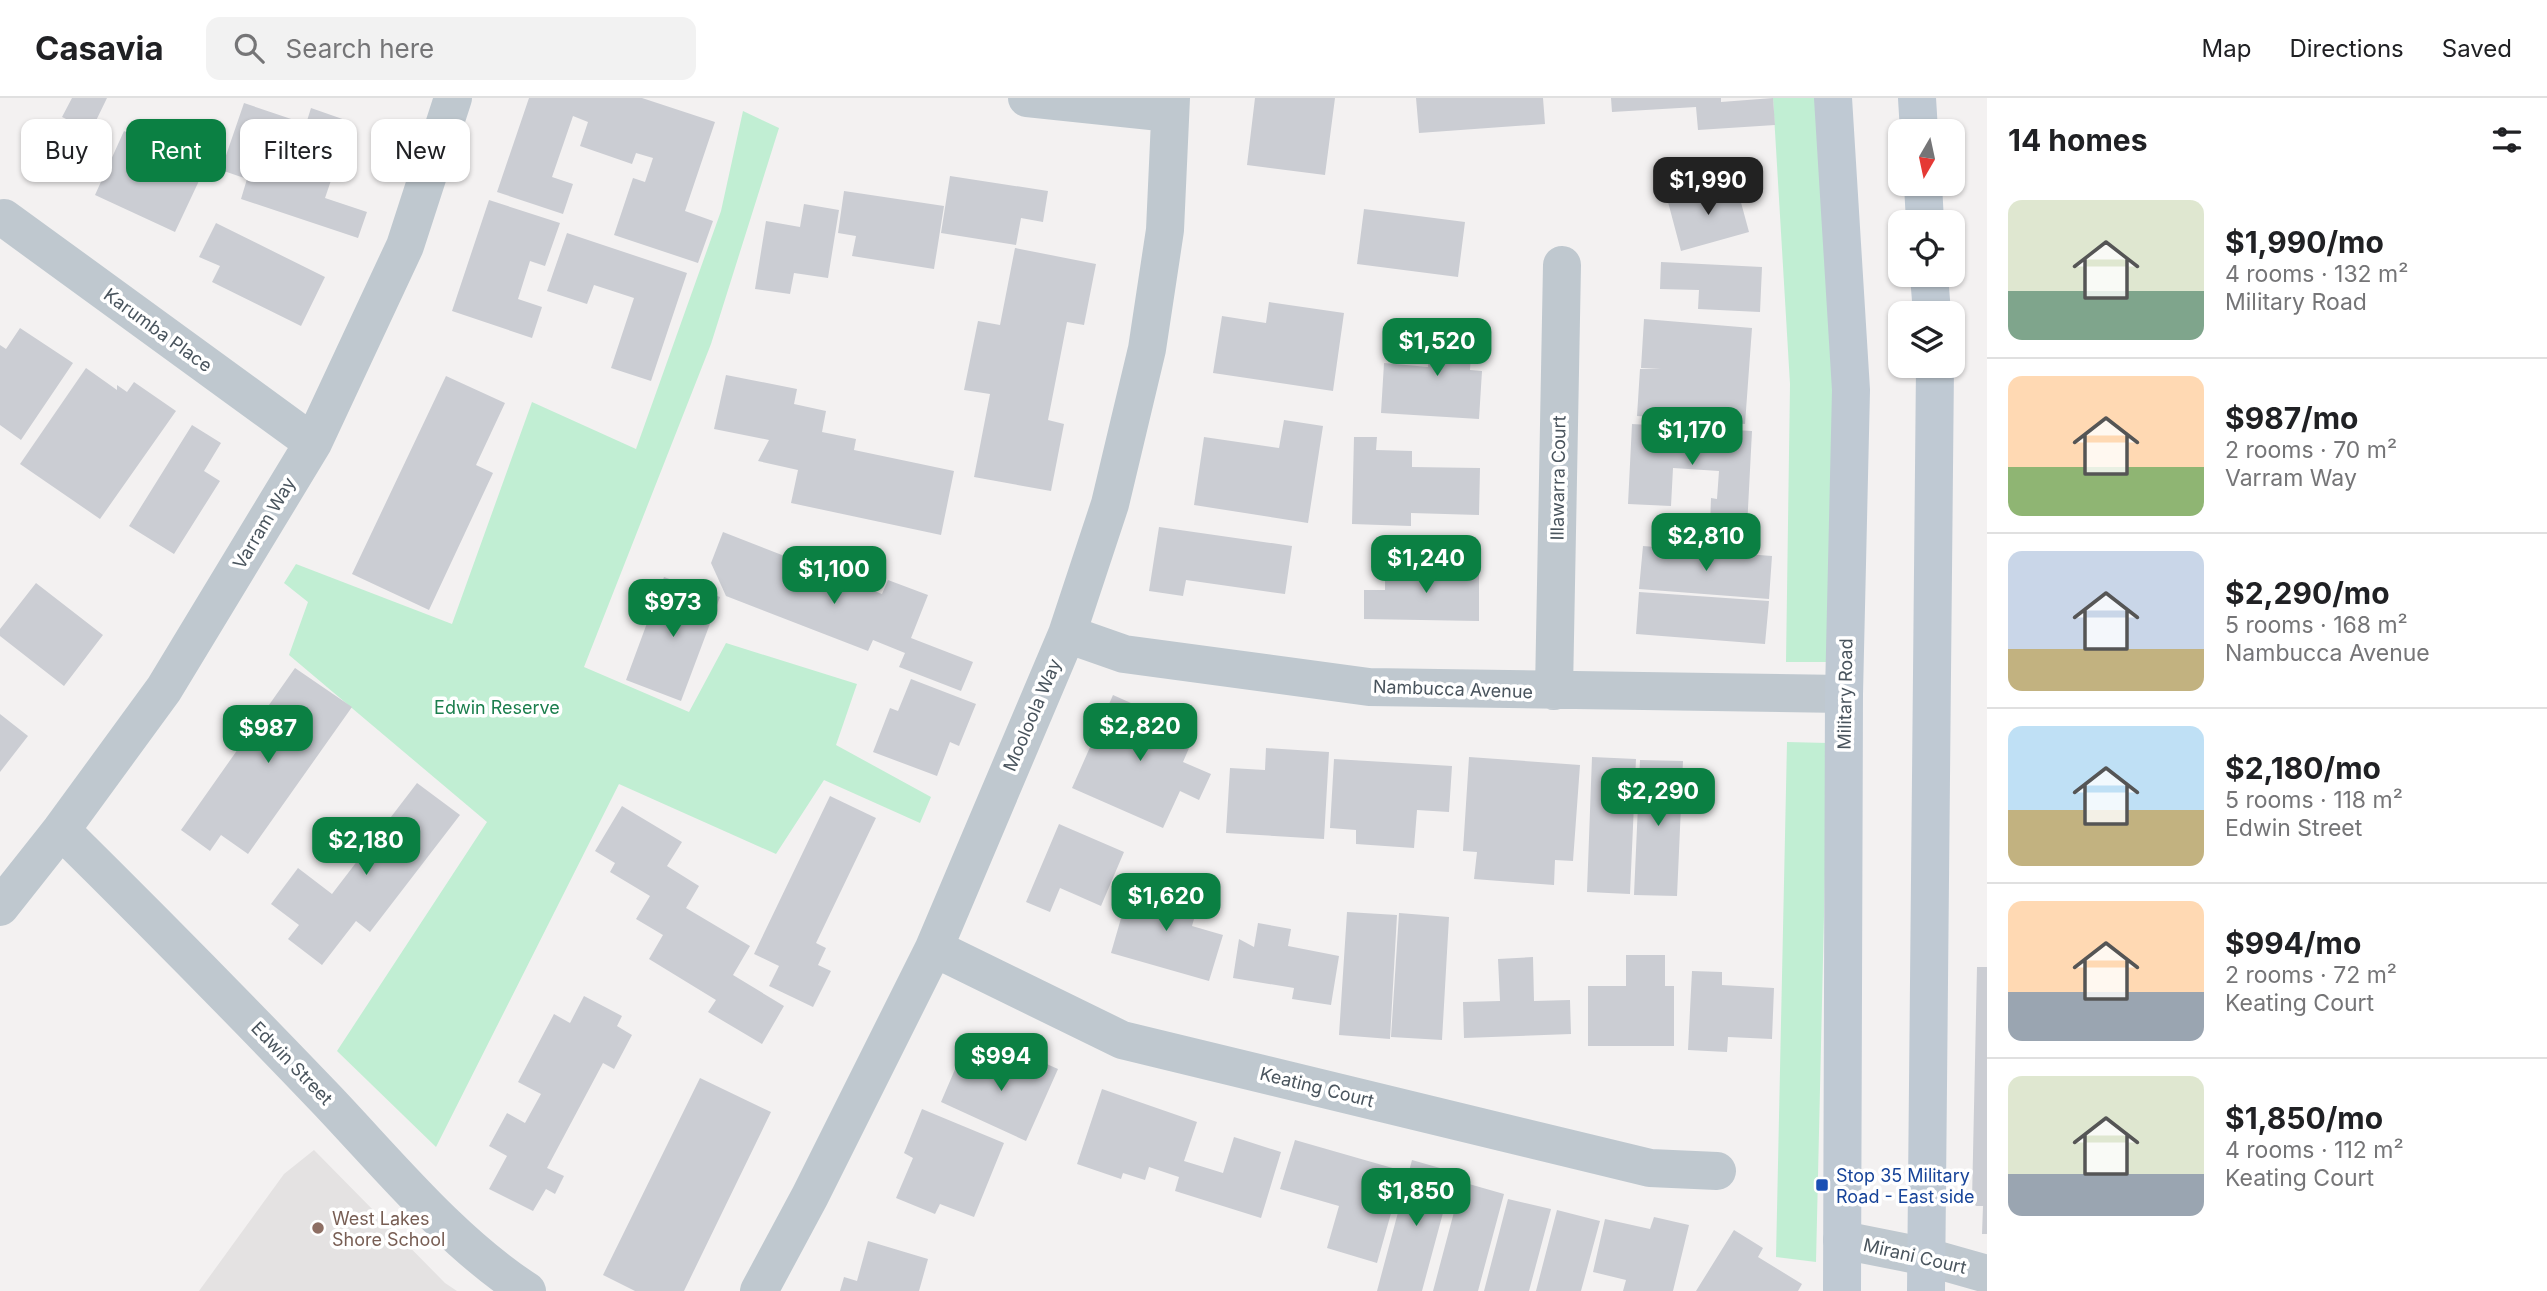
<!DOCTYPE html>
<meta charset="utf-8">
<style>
:root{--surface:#fff;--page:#f2f2f2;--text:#202124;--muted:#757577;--line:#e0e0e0;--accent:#0b8043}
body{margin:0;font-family:Inter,sans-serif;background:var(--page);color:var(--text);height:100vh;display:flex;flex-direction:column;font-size:26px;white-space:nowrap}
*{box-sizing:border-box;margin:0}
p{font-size:23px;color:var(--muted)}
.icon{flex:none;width:38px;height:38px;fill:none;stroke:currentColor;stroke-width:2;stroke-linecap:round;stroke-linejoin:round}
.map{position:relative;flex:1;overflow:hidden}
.sheet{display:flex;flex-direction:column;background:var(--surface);width:560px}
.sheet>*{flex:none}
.banner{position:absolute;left:21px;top:21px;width:665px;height:63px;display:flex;gap:14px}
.needle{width:46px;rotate:189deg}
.controls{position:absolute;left:1888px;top:21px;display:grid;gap:14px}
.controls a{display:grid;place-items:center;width:77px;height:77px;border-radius:14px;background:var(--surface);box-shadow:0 2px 5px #0004;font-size:35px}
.price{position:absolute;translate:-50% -60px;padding:0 16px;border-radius:14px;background:var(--accent);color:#fff;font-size:23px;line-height:46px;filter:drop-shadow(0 2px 4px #0008)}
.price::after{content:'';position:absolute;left:50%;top:42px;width:21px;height:16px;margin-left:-10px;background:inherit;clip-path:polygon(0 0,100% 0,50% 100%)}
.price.active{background:#222;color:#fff}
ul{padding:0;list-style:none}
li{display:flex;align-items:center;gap:21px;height:175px;padding:0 21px}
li+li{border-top:2px solid var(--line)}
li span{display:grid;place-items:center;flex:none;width:196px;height:140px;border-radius:14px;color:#555}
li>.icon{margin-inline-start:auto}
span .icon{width:84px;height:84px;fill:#fffc;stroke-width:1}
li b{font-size:30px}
h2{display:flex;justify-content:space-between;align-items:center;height:84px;padding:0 21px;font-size:30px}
.pill{padding:0 24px;border-radius:14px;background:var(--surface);box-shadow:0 2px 5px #0004;font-size:24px;line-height:63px}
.pill.active{background:var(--accent);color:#fff}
header{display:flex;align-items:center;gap:42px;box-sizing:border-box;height:98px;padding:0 35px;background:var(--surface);border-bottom:2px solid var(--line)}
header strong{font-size:33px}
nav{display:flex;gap:38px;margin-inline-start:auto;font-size:24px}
.search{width:490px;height:63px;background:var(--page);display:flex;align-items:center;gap:18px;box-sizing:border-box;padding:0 24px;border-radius:14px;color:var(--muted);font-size:26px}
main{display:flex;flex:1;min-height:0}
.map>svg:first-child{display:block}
.education{fill:#e4e2e2}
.green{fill:#c1eed3}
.building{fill:#cbcdd3}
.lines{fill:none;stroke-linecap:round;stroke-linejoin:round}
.minor{stroke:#bfc8cf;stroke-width:38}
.secondary{stroke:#bfc9d3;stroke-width:38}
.transit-dot{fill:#1a4fb4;stroke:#fff;stroke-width:2.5}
.education-dot{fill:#8d6e63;stroke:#fff;stroke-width:2.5}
.labels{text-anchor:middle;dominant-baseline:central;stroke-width:7;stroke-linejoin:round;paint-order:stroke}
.street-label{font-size:18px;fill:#49545d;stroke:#fff}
.park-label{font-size:18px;fill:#1b7e4d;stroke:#fff}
.transit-label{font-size:18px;fill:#164399;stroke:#fff;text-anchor:start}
.education-label{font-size:18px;fill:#785e54;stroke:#fff;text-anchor:start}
</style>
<header>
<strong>Casavia</strong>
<div class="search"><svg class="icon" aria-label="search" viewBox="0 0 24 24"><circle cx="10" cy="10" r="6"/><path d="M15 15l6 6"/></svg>Search here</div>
<nav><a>Map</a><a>Directions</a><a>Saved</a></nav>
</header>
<main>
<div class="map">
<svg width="1987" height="1193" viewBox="0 0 1987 1193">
<rect width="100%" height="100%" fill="#f3f1f1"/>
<path class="education" d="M 314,1052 L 445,1185 L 457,1193 L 199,1193 L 284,1076 Z"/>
<path class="green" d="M 1773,0 L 1822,0 L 1837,266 L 1831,564 L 1786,564 L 1790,286 Z
M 743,13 L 779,30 L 711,246 L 584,569 L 689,614 L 726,545 L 857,586 L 836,647 L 931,699 L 920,725 L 824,682 L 776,756 L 619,686 L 436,1049 L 337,953 L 487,724 L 289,557 L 308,504 L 284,485 L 296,466 L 452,526 L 532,304 L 636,351 L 721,113 Z
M 1787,644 L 1828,645 L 1816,1164 L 1776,1159 Z"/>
<path class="building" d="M 72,0 L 107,0 L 91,33 L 62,19 Z
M 529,0 L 642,0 L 715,24 L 685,113 L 713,123 L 698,165 L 614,137 L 633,80 L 645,84 L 653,60 L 636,55 L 632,66 L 580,48 L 588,24 L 573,18 L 552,79 L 573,86 L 563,116 L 497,94 Z
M 1255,0 L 1335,0 L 1325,77 L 1247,67 Z
M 1416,0 L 1543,0 L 1545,26 L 1419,35 Z
M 1611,0 L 1721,0 L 1721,4 L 1773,0 L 1775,27 L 1698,32 L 1696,9 L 1612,14 Z
M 244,5 L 306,26 L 311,10 L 351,24 L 325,100 L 367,114 L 358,140 L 241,101 L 247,81 L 221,72 Z
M 124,33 L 205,70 L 175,134 L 95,97 Z
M 950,78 L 1048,93 L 1043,124 L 1021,120 L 1016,147 L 941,135 Z
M 1736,86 L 1749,134 L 1681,153 L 1668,104 Z
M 844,93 L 944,108 L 934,171 L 852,158 L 856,138 L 838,135 Z
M 489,102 L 560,125 L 545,168 L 530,163 L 518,201 L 542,209 L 532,240 L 452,213 Z
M 804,106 L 839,112 L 828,180 L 794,175 L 790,196 L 755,191 L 766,123 L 800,129 Z
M 1364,111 L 1465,124 L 1458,179 L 1357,166 Z
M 216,125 L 325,179 L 301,228 L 212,184 L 220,168 L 199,159 Z
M 567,135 L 687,175 L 651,283 L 611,270 L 634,200 L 594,187 L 587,206 L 547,193 Z
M 1015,150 L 1096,166 L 1084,227 L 1067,224 L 1048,322 L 1064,326 L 1051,393 L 974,379 L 990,296 L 964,292 L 978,223 L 1000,227 Z
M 1661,164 L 1762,169 L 1760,214 L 1698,211 L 1699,192 L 1660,191 Z
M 1269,204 L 1344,215 L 1333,293 L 1213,275 L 1222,218 L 1266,225 Z
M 1644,221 L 1752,230 L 1745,326 L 1637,318 L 1640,271 L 1661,271 L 1641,270 Z
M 1431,222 L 1473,224 L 1470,272 L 1482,273 L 1479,321 L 1381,315 L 1384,265 L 1428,269 Z
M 20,230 L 73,265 L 21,342 L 0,327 L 0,247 L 6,251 Z
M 86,270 L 117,292 L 117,287 L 127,294 L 134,284 L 176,313 L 100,421 L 20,366 Z
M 726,277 L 797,291 L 794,306 L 826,313 L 822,334 L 856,341 L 854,352 L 954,373 L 941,437 L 791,405 L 798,372 L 758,363 L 769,342 L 714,331 Z
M 446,278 L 505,305 L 476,367 L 493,375 L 429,512 L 352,476 Z
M 1284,322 L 1323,328 L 1308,425 L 1194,407 L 1204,339 L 1279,350 Z
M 1632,326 L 1752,333 L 1747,430 L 1710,428 L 1711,400 L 1717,401 L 1719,373 L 1673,370 L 1671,408 L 1628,406 Z
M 192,327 L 221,345 L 204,373 L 220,383 L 174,456 L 129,428 Z
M 1354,339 L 1377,339 L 1376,352 L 1412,353 L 1412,369 L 1480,370 L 1479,417 L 1411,415 L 1411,428 L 1352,426 Z
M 1159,429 L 1292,448 L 1285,496 L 1186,482 L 1183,498 L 1149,493 Z
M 723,434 L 882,496 L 888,482 L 928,497 L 911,540 L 973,564 L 961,593 L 899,569 L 905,555 L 873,542 L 868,553 L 726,498 L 711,465 Z
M 1643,448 L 1772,458 L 1769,501 L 1639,491 Z
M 1385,469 L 1479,471 L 1479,523 L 1364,521 L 1364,492 L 1385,492 Z
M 664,479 L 720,499 L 681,603 L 626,582 Z
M 36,485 L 103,537 L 64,588 L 0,538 L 0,531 Z
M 1639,494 L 1769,503 L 1765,546 L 1636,536 Z
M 295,570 L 352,609 L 248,756 L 221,737 L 210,753 L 181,732 Z
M 911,581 L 976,606 L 959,648 L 950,644 L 937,678 L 873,654 L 890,610 L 898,613 Z
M 1113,597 L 1196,634 L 1183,664 L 1211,676 L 1199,702 L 1180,693 L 1163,730 L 1072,690 Z
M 0,616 L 28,638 L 0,674 Z
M 1266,650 L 1329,654 L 1324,741 L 1226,735 L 1230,670 L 1265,672 Z
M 1469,659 L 1580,667 L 1573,763 L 1555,762 L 1554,787 L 1474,781 L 1477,754 L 1463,753 Z
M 1592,659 L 1636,661 L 1630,796 L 1587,794 Z
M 1334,661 L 1452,668 L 1449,714 L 1417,712 L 1414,750 L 1356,746 L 1356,732 L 1330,730 Z
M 1640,662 L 1683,663 L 1677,798 L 1634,797 Z
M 417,685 L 460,717 L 370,834 L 356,823 L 322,867 L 288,841 L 299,827 L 271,806 L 298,770 L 332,796 Z
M 830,698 L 876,720 L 816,845 L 826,850 L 818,867 L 831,873 L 813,909 L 769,888 L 779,868 L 754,856 Z
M 622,708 L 682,744 L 667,768 L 699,788 L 686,810 L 750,848 L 733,877 L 784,908 L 762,946 L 708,914 L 716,902 L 649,861 L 663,837 L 636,821 L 650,798 L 610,774 L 615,765 L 595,753 Z
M 1059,726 L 1124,754 L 1101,808 L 1060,790 L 1050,814 L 1026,804 Z
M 1142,784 L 1200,800 L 1192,828 L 1223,837 L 1209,883 L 1111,855 L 1128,796 L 1138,799 Z
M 1347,814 L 1397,817 L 1390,941 L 1339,937 Z
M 1399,815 L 1449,819 L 1442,942 L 1391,939 Z
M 1258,825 L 1291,831 L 1288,848 L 1339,858 L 1331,907 L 1292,901 L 1294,890 L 1233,880 L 1239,841 L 1254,849 Z
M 1626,857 L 1665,857 L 1665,888 L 1674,888 L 1674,948 L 1588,948 L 1588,888 L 1626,888 Z
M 1533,859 L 1534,903 L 1570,902 L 1571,936 L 1464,940 L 1463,904 L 1500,903 L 1498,861 Z
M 1977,869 L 1987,869 L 1987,1136 L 1982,1136 L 1983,1108 L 1976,1108 L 1972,1103 Z
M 1692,873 L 1722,874 L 1722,887 L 1774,890 L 1772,941 L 1728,939 L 1727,954 L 1688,952 Z
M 584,898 L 622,918 L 617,928 L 632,937 L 614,971 L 603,965 L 547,1070 L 564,1078 L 555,1096 L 546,1091 L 533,1113 L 489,1091 L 507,1058 L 489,1048 L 507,1015 L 525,1025 L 541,996 L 518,984 L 554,916 L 570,925 Z
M 962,955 L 1014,978 L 1024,956 L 1058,971 L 1026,1043 L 941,1004 Z
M 700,980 L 771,1014 L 684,1193 L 635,1193 L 603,1177 Z
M 1102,991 L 1197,1024 L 1184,1063 L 1223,1075 L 1234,1039 L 1281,1054 L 1261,1120 L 1175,1093 L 1179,1079 L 1149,1069 L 1145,1082 L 1123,1075 L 1121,1081 L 1077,1066 Z
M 922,1011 L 1004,1045 L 974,1119 L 940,1106 L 935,1116 L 896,1100 L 913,1060 L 904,1055 Z
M 1295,1042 L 1403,1073 L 1377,1165 L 1327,1150 L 1339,1108 L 1280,1091 Z
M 1412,1062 L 1454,1074 L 1422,1193 L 1377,1193 Z
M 1462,1084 L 1504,1096 L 1478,1193 L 1433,1193 Z
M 1508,1101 L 1551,1111 L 1529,1193 L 1484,1193 Z
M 1557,1112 L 1600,1123 L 1581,1193 L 1536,1193 Z
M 1654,1119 L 1689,1127 L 1673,1193 L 1623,1193 L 1626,1182 L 1593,1174 L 1605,1121 L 1650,1131 Z
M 1734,1132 L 1763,1150 L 1758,1159 L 1802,1186 L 1798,1193 L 1696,1193 Z
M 868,1143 L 928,1161 L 919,1193 L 840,1193 L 844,1179 L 857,1183 Z"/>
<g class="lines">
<path class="minor" d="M 1027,0 L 1170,15
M 4,120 L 313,345
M 1067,536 L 1124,556 L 1369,589 L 1844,596
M 1554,593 L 1562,167
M 61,732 C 150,820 238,909 325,1000 C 386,1064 452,1145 527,1193
M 0,809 L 61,732 L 164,591 L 313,345 L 405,148 L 453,0
M 934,850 L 1122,942 L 1650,1070 L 1717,1073
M 1842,1142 L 1927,1159 L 1987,1176
M 759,1193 L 810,1098 L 934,850 L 1067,536 L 1110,406 L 1147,251 L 1165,132 L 1171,0"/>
<path class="secondary" d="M 1833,0 L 1851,292 L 1844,596 L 1842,1193
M 1917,0 L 1919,33
M 1923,86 L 1925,124
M 1929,177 L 1932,215
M 1926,1193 L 1935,268"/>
</g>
<rect class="transit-dot" x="1815" y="1080" width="14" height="14" rx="3.5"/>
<circle class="education-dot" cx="318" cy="1130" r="7"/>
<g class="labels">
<g class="street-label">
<text transform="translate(158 232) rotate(36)">Karumba Place</text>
<text transform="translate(1558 380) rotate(-89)">Illawarra Court</text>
<text transform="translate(264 425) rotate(-59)">Varram Way</text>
<text transform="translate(1453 591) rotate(2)">Nambucca Avenue</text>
<text transform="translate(1845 596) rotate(-89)">Military Road</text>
<text transform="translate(1032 617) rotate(-67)">Mooloola Way</text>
<text transform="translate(292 965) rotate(46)">Edwin Street</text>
<text transform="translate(1317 989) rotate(14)">Keating Court</text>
<text transform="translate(1915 1158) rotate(13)">Mirani Court</text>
</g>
<g class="park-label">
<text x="497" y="609">Edwin Reserve</text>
</g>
<g class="transit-label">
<text x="1836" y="1077">Stop 35 Military<tspan x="1836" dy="21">Road - East side</tspan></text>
</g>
<g class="education-label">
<text x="332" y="1120">West Lakes<tspan x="332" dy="21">Shore School</tspan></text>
</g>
</g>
</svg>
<div class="controls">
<a><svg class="needle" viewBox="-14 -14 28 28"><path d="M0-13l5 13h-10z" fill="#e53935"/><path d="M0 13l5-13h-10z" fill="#757577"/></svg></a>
<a><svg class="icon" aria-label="locate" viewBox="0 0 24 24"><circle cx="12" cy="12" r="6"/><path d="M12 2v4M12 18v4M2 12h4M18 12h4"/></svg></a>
<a><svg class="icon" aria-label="layers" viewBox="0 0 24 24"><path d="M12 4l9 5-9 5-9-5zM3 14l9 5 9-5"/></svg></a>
</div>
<b class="price active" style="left:1708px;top:119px">$1,990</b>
<b class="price" style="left:1437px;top:280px">$1,520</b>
<b class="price" style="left:1692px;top:369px">$1,170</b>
<b class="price" style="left:1706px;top:475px">$2,810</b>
<b class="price" style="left:1426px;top:497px">$1,240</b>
<b class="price" style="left:834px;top:508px">$1,100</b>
<b class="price" style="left:673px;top:541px">$973</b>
<b class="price" style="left:1140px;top:665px">$2,820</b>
<b class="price" style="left:268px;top:667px">$987</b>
<b class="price" style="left:1658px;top:730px">$2,290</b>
<b class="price" style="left:366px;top:779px">$2,180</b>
<b class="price" style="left:1166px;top:835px">$1,620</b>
<b class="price" style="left:1001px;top:995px">$994</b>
<b class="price" style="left:1416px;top:1130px">$1,850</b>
<div class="banner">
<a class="pill">Buy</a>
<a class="pill active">Rent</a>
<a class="pill">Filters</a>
<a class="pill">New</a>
</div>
</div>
<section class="sheet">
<h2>14 homes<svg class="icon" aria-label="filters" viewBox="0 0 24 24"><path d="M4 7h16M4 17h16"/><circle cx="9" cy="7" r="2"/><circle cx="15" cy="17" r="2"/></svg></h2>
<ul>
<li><span style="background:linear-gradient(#dfe7d0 65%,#7fa58c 0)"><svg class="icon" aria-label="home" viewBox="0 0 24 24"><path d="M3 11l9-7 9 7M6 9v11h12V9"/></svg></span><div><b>$1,990/mo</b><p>4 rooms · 132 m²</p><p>Military Road</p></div></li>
<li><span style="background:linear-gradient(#ffd9b3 65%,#8fb573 0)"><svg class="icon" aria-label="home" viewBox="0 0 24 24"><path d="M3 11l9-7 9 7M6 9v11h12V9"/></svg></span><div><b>$987/mo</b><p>2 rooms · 70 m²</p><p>Varram Way</p></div></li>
<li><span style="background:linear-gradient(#c9d6e8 70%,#c2b280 0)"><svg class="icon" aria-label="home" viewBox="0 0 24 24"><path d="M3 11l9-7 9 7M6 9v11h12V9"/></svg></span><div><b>$2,290/mo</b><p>5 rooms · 168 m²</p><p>Nambucca Avenue</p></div></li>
<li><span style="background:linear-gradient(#bfe0f5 60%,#c2b280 0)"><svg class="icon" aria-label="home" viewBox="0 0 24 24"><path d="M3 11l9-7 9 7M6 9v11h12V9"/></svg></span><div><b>$2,180/mo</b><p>5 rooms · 118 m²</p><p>Edwin Street</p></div></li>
<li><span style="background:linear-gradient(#ffd9b3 65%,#9aa5b1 0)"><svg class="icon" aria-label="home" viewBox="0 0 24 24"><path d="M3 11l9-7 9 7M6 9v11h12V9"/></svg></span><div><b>$994/mo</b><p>2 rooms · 72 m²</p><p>Keating Court</p></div></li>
<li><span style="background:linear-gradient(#dfe7d0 70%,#9aa5b1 0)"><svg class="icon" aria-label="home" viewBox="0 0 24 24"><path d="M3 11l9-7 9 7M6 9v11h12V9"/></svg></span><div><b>$1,850/mo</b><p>4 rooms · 112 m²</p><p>Keating Court</p></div></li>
</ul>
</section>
</main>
